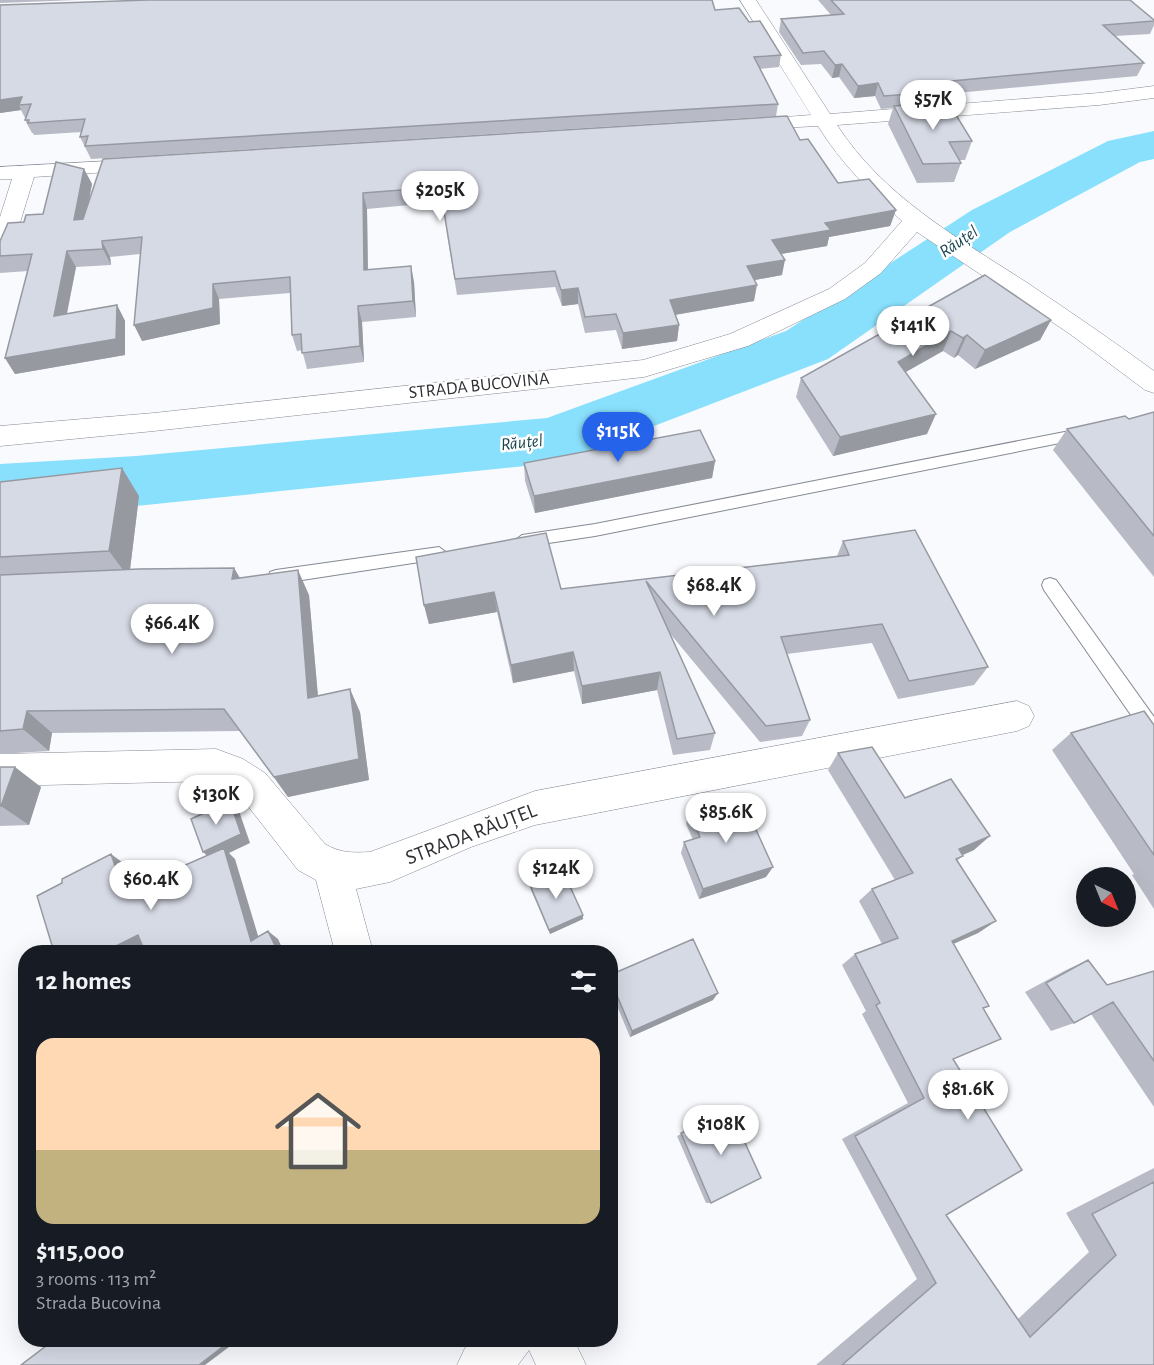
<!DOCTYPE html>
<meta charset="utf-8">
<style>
:root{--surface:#171b24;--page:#242831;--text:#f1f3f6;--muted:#9ea1a6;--accent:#2563eb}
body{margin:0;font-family:"Alegreya Sans",sans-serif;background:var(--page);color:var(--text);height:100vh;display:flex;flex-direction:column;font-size:22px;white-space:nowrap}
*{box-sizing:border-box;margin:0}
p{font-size:20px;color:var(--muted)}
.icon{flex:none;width:33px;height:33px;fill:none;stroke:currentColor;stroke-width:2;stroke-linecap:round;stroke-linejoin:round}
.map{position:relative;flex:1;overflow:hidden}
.details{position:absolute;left:18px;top:945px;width:600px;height:402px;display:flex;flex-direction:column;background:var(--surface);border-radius:24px;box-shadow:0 6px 24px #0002}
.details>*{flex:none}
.needle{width:39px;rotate:137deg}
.buttons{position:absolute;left:1076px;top:867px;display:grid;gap:12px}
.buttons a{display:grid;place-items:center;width:60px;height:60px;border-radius:50%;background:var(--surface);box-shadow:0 6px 24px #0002;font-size:30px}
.price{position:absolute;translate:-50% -51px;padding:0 14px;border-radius:21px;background:#fff;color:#222;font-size:20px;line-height:39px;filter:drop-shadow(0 2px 3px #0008)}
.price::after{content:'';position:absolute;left:50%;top:36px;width:18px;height:14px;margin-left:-9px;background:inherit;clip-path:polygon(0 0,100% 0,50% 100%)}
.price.on{background:var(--accent);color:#fff}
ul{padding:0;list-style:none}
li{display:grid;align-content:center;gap:12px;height:318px;padding:0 18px}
li span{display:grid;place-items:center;height:186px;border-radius:18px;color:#555}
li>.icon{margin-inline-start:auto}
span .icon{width:108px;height:108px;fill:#fffc;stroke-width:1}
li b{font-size:26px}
h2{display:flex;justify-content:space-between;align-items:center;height:72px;padding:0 18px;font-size:26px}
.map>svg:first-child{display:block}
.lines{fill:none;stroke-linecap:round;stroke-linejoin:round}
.river{fill:#89e0fc;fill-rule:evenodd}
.lane-casing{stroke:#858993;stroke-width:2}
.street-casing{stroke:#858993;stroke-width:1}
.lane{fill:#fff;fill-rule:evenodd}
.street{fill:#fff;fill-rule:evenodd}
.wall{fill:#b8bbc5}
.shaded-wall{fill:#9699a0}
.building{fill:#d6dae5;stroke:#9699a0;stroke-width:1.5}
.labels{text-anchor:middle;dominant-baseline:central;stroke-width:5;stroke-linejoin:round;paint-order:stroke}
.far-water-label{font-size:18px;font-style:italic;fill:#1c4450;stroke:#fff}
.far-street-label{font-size:18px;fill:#2e3034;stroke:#fff}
.street-label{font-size:21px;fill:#2e3034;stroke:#fff}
</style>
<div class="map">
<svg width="1154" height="1365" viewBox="0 0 1154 1365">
<rect width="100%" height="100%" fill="#f8fafe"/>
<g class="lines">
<path class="river" d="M 1154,131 L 1154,159 L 1140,162 L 1010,232 L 828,359 L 576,456 L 553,463 L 136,506 L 0,514 L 0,464 L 136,456 L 547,418 L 786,331 L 972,210 L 1108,141 Z"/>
<g class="lane-casing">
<path id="lane" d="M 1085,428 L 1092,433 L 1090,437 L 595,536 L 522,547 L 514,541 L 522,535 L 595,524 Z
M 439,547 L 447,553 L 439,559 L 276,584 L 270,582 L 268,577 L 270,572 L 276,570 Z
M 1050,578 L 1056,580 L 1154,717 L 1154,740 L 1147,738 L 1044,590 L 1042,585 L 1044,580 Z"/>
</g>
<g class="street-casing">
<path id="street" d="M 740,0 L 756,0 L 830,114 L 1099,93 L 1154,86 L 1154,98 L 1099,105 L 837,125 C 883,196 956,237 1026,282 C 1069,311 1112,340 1154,371 L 1154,393 L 1145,390 L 1070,334 L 917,232 L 881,273 L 845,299 L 748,346 L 644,377 L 154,431 L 0,446 L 0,426 L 154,413 L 643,360 L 730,334 L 829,289 L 865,263 L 902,221 C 870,192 841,163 818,126 L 740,130 L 737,126 L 740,122 L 747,120 L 811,115 Z
M 145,159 L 152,161 L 155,165 L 152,169 L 34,177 L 11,252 L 8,257 L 0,259 L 0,217 L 12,179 L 0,179 L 0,167 Z
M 1017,701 L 1029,706 L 1034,716 L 1029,726 L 1017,731 L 535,825 L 471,847 L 390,882 L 356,889 L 373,952 L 335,952 L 316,880 L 298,870 L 240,796 L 215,781 L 0,786 L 0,754 L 216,749 L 243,759 L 265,773 L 325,844 C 340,853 352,853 370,852 L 535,791 Z
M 474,1340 L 574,1340 L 586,1365 L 536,1365 L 529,1350 L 518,1365 L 457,1365 L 465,1348 Z"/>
</g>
<use href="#lane" class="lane"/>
<use href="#street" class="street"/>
</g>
<path class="wall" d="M 0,0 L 77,0 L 0,3 Z
M 818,0 L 1130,0 L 1154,20 L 1154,25 L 1150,34 L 1115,36 L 1144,63 L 1137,76 L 935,95 L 933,103 L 972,141 L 965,160 L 959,160 L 961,163 L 954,182 L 917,183 L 888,124 L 893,108 L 881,109 L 875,96 L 854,98 L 839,77 L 832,78 L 821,64 L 801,65 L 779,32 L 781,19 L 831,15 Z
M 0,5 L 715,10 L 749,22 L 781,55 L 779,67 L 760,69 L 778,104 L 776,116 L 91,159 L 80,137 L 82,132 L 34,135 L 33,133 L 32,133 L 25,120 L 26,118 L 25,118 L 21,110 L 0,113 Z
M 800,140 L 838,183 L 896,210 L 890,226 L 829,237 L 827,246 L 781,254 L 782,275 L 755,280 L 754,301 L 675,315 L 679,325 L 677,341 L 622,349 L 616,330 L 585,333 L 578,304 L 562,306 L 555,287 L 457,295 L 442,202 L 367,209 L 368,270 L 414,282 L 416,317 L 362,322 L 364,362 L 307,369 L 302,350 L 297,351 L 292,335 L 290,293 L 219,299 L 220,324 L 142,341 L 140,254 L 110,257 L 111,265 L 76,267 L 67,314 L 117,305 L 125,321 L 125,355 L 15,374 L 5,358 L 28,271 L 0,273 L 0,241 L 24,222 L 43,214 L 84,169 L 92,184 L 88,205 Z
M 985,275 L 1051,320 L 1040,340 L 975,369 L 958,355 L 954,358 L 943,351 L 905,372 L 927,434 L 833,456 L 796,397 L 801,378 Z
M 1154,412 L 1154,577 L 1053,450 L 1067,429 L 1129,419 Z
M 715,461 L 712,478 L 535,513 L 525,481 L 524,463 Z
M 0,482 L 139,496 L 130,569 L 234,568 L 240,578 L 309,595 L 318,696 L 360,712 L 369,780 L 288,797 L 240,731 L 52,733 L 49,751 L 0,754 Z
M 843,541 L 988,667 L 974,685 L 898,699 L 872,643 L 787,654 L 810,720 L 802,736 L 760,742 L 668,631 L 715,733 L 710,750 L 673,755 L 657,690 L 582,704 L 574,671 L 513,683 L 497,612 L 429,624 L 424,605 L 837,556 Z
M 1154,725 L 1154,909 L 1132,875 L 1134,874 L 1052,750 L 1071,733 Z
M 838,753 L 905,798 L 974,850 L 963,855 L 957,861 L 996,921 L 978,933 L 953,944 L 983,1008 L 953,1059 L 946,1215 L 1018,1319 L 1089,1252 L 1066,1213 L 1154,1168 L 1154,1365 L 816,1365 L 917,1279 L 842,1139 L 908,1103 L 862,1014 L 866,1011 L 842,965 L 855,954 L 882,944 L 859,901 L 872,889 L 895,880 L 828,770 Z
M 0,767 L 41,787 L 29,825 L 0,826 Z
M 690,813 L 766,877 L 699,899 L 681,853 L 684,842 L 693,840 L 686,824 Z
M 530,885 L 583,919 L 550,934 L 531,890 Z
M 1088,960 L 1107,985 L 1154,971 L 1154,1107 L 1091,1014 L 1074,1023 L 1051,1031 L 1025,992 L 1066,970 Z
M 610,975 L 713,1000 L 630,1037 L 610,989 Z
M 730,1110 L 711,1203 L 706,1203 L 677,1136 Z"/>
<path class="shaded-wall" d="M 842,64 L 839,77 L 832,78 L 835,65 Z
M 878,83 L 875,96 L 854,98 L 858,86 Z
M 22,97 L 19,105 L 21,110 L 0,113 L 0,100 Z
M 84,169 L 92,184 L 82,236 L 74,220 Z
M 363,193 L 367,209 L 368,286 L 364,270 Z
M 896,210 L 890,226 L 829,237 L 827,246 L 769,256 L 772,240 L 825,223 Z
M 102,241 L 110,257 L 111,265 L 103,249 Z
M 67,251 L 76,267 L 63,332 L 54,316 Z
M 785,260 L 782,275 L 744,282 L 747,266 Z
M 411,266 L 414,282 L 416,317 L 413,301 Z
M 213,284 L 219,299 L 220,324 L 142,341 L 134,325 Z
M 757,285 L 754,301 L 668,316 L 670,300 Z
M 578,288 L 578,304 L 562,306 L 561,290 Z
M 117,305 L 125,321 L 125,355 L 15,374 L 5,358 Z
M 358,306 L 362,322 L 364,362 L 360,346 Z
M 1051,320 L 1040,340 L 975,369 L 985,350 Z
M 679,325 L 677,341 L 622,349 L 623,333 Z
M 951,331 L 943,351 L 890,381 L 898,362 Z
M 967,335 L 958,355 L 954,358 L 963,338 Z
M 936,414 L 927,434 L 833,456 L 840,437 Z
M 715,461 L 712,478 L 535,513 L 534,496 Z
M 122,468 L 139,496 L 129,578 L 109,551 Z
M 234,568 L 249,594 L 232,579 Z
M 298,570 L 309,595 L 320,720 L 308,698 Z
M 494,592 L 497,612 L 429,624 L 424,605 Z
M 573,652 L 574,671 L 513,683 L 511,665 Z
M 660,672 L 657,690 L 582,704 L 582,686 Z
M 350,689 L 360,712 L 369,780 L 288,797 L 274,777 Z
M 27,711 L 52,733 L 49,751 L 23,729 Z
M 15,767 L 41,787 L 29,825 L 1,806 Z
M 230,801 L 239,811 L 250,843 L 229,853 L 235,859 L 262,949 L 251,941 L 213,861 L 203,852 Z
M 990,836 L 974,850 L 943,863 L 959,849 Z
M 111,854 L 126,865 L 139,902 L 124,892 Z
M 773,867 L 766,877 L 699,899 L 703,889 Z
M 583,915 L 583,919 L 550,934 L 549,930 Z
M 996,921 L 978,933 L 935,952 L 952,941 Z
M 268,931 L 278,939 L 284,952 L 278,952 Z
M 138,935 L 152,943 L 135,952 L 104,952 Z
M 718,993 L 713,1000 L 630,1037 L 632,1031 Z
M 235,1340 L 242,1340 L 233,1344 L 205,1365 L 199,1365 L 229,1342 Z"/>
<path class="building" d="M 148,0 L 712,0 L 715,10 L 739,8 L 749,22 L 760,21 L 781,55 L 754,57 L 778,104 L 85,146 L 88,136 L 80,137 L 85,119 L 28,123 L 29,120 L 25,120 L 31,104 L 19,105 L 22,97 L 0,100 L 0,5 Z
M 831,0 L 1130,0 L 1154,20 L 1154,21 L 1103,25 L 1144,63 L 931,83 L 937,92 L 884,96 L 878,83 L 858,86 L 842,64 L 835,65 L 824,51 L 803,53 L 781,19 L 844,14 Z
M 948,102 L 972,141 L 949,142 L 961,163 L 923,164 L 894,106 Z
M 787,116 L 800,140 L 808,139 L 838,183 L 869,179 L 896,210 L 825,223 L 831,230 L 772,240 L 785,260 L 747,266 L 757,285 L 670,300 L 679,325 L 623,333 L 616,314 L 585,317 L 578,288 L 561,290 L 555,271 L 455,279 L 440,187 L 363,193 L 364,270 L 411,266 L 413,301 L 358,306 L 360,346 L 302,353 L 301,334 L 292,335 L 290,277 L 213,284 L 213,308 L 134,325 L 142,237 L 102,241 L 103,249 L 67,251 L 54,316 L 117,305 L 116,339 L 5,358 L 32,254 L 0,256 L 0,241 L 8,223 L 24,222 L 26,215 L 43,214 L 56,162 L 84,169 L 74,220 L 83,219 L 103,159 Z
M 985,275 L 1051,320 L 985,350 L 967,335 L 963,338 L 951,331 L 898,362 L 936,414 L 840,437 L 801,378 Z
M 1154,412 L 1154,536 L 1067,429 L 1125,416 L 1129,419 Z
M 700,430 L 715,461 L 534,496 L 524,463 Z
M 122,468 L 109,551 L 0,557 L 0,482 Z
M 915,530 L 988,667 L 909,681 L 882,624 L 781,637 L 810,720 L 766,726 L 646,581 L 715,733 L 677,739 L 660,672 L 582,686 L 573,652 L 511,665 L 494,592 L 424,605 L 416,557 L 546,533 L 561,589 L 849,555 L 843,541 Z
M 234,568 L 232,579 L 298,570 L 308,698 L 350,689 L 359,759 L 274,777 L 224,709 L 27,711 L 23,729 L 0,731 L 0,575 L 139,569 Z
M 1144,711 L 1154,725 L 1154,855 L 1071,733 Z
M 872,747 L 905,798 L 951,779 L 990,836 L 959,849 L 963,856 L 956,859 L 996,921 L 952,941 L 989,1006 L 983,1008 L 1001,1039 L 953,1059 L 1022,1170 L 946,1215 L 1030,1337 L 1116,1255 L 1092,1214 L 1154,1182 L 1154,1365 L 842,1365 L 936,1283 L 855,1136 L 924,1098 L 876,1005 L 880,1003 L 855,954 L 898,938 L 872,889 L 913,873 L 838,753 Z
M 0,767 L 15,767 L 1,806 L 0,806 Z
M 741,797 L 773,867 L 703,889 L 684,842 L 700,837 L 690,813 Z
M 230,801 L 241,834 L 203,852 L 191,819 Z
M 224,848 L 251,941 L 268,931 L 278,952 L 145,952 L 138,935 L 104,952 L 54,952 L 37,896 L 62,883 L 62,879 L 111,854 L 124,892 Z
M 563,871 L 583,915 L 549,930 L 530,885 Z
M 693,939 L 718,993 L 632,1031 L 610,979 L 610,975 Z
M 1088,960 L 1107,985 L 1154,971 L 1154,1061 L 1113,1002 L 1074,1023 L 1046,983 Z
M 730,1110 L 761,1178 L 711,1203 L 681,1133 Z
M 54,1340 L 237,1340 L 230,1345 L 229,1342 L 199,1365 L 21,1365 Z"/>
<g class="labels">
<g class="far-water-label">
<text transform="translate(959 242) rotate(-34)">Răuțel</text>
<text transform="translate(522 443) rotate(-6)">Răuțel</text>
</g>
<g class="far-street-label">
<text transform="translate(479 386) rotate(-6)">STRADA BUCOVINA</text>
</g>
<g class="street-label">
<text transform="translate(471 834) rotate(-21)">STRADA RĂUȚEL</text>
</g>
</g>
</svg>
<div class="buttons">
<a><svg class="needle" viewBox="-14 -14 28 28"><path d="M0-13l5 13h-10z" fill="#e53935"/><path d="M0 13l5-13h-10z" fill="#9ea1a6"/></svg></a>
</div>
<b class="price" style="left:933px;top:131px">$57K</b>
<b class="price" style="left:440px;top:222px">$205K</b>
<b class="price" style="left:913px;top:357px">$141K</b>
<b class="price on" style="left:618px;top:463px">$115K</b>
<b class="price" style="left:714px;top:617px">$68.4K</b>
<b class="price" style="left:172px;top:655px">$66.4K</b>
<b class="price" style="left:216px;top:826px">$130K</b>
<b class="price" style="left:726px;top:844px">$85.6K</b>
<b class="price" style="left:556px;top:900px">$124K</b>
<b class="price" style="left:151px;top:911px">$60.4K</b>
<b class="price" style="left:968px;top:1121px">$81.6K</b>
<b class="price" style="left:721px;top:1156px">$108K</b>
<section class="details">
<h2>12 homes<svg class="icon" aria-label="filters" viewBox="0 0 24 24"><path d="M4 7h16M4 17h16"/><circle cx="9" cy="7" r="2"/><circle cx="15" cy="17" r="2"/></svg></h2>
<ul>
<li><span style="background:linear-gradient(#ffd9b3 60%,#c2b280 0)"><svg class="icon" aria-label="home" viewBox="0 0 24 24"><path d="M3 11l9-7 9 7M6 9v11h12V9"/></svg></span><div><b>$115,000</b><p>3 rooms · 113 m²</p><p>Strada Bucovina</p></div></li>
</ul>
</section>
</div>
